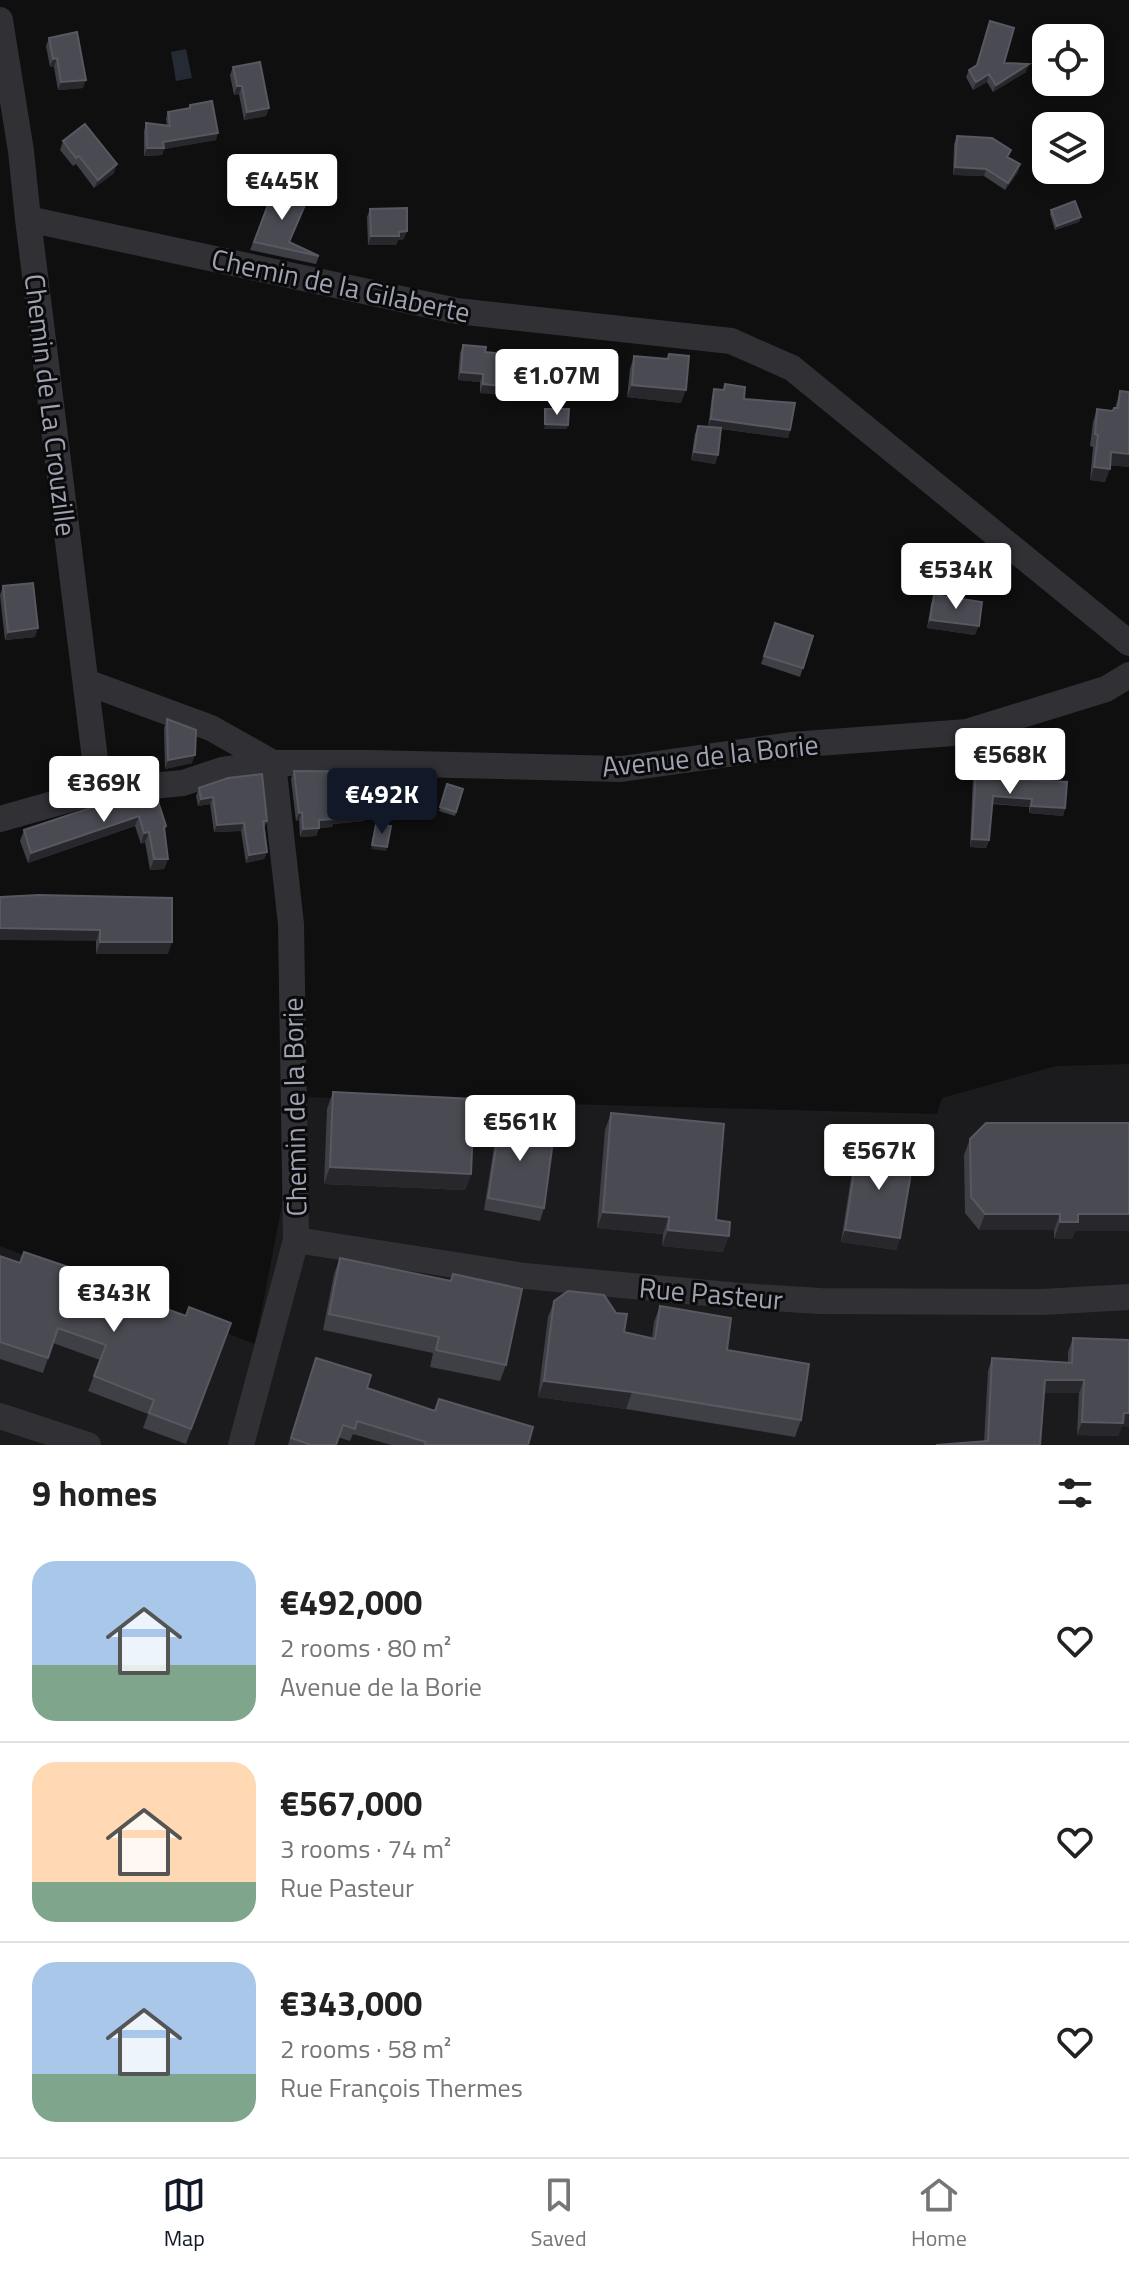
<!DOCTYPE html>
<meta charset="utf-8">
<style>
:root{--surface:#fff;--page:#f2f2f2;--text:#222;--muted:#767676;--line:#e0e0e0;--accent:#111827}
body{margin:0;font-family:"Titillium Web",sans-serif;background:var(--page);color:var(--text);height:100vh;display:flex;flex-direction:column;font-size:30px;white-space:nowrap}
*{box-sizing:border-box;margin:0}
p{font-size:26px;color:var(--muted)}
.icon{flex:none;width:44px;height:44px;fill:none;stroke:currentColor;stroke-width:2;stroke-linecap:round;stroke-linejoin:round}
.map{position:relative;height:1445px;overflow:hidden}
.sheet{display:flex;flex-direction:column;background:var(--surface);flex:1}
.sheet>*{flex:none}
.tools{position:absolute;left:1032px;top:24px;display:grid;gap:16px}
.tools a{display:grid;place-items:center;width:72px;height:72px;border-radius:16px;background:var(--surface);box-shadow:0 4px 12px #0003;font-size:40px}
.price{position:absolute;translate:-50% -68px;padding:0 18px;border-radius:8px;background:#fff;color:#222;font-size:26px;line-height:52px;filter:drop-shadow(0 2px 4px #0008)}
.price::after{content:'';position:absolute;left:50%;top:48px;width:24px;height:18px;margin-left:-12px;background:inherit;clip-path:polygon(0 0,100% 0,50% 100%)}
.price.current{background:var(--accent);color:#fff}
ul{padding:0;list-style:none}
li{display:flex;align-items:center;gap:24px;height:200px;padding:0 32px}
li+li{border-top:2px solid var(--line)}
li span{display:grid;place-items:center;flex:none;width:224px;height:160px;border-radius:24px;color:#555}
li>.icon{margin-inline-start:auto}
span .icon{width:96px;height:96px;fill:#fffc;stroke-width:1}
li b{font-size:34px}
h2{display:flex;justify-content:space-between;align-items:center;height:96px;padding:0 32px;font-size:34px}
.tab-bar{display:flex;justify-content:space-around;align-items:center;height:112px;border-top:2px solid var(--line);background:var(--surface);font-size:22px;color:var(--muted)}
.tab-bar a{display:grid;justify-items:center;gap:4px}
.tab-bar .current{color:var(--accent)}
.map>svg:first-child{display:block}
.built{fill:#1b1b1d}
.water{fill:#252b34}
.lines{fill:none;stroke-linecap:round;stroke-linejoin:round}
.minor{stroke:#303035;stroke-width:26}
.wall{fill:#3f4046}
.shaded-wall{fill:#28282c}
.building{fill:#4a4b52;stroke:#575861;stroke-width:2}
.labels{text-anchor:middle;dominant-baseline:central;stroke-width:6;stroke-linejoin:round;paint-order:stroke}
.street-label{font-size:28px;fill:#9fa2b2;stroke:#0a0a0b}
</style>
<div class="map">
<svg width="1129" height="1445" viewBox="0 0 1129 1445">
<rect width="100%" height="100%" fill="#0f0f10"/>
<path class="built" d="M 1129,1064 L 1129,1445 L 0,1445 L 0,1246 L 255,1344 L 303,1097 L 937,1114 L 942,1098 L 1056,1066 Z"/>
<path class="water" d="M 186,49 L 192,78 L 176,81 L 171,52 Z"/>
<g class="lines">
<path class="minor" d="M 0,20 L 21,151 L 28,219 L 99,791
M 28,219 L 457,311 L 731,341 L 792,368 L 1129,643
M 86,682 L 211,728 L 273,763
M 0,819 L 99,791 L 183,783 L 222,770 L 273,763 L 371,763 L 621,769 L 791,745 L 967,732 L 1106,689 L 1129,675
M 296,1240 L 525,1276 L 740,1296 L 820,1301 L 1042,1302 L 1129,1297
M 0,1416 L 88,1445
M 241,1445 L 296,1240 L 291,924 L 273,763"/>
</g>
<path class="wall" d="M 49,38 L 83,88 L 58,90 L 54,67 L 50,67 L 46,46 Z
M 1004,63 L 1026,72 L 993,92 L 987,82 L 973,90 L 966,77 L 969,70 Z
M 233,67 L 269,108 L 266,116 L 244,120 L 239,94 L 234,95 L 230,75 Z
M 190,105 L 216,140 L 164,149 L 162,155 L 144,156 L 144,131 L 146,123 L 167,125 L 166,119 L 168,112 L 188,109 Z
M 957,136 L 1009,157 L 1018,172 L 1005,190 L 984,176 L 953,175 L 954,144 Z
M 63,141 L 114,173 L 94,188 L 76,164 L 73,166 L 60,150 Z
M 272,194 L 290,242 L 319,256 L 316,264 L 250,250 Z
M 370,209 L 404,239 L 398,240 L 396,245 L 368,245 L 367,217 Z
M 1051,210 L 1081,217 L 1079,222 L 1055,230 L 1050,214 Z
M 463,345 L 485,352 L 499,394 L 480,393 L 480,382 L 458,380 L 460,353 Z
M 669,354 L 681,403 L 627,397 L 630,369 L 634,356 L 667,359 Z
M 564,357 L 599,390 L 559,388 L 561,365 Z
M 725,384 L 744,399 L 790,430 L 788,438 L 721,429 L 718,455 L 715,464 L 691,460 L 695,434 L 698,426 L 708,427 L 712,396 L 714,389 L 723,390 Z
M 1120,391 L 1129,467 L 1110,465 L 1105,482 L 1090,480 L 1093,447 L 1090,446 L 1093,422 L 1097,409 L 1113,411 L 1115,408 Z
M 3,586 L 35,637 L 5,640 L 0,595 Z
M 934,595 L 975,635 L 927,628 L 931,604 Z
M 775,623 L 813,636 L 800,677 L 761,664 Z
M 167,719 L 192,763 L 165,769 L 164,728 Z
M 976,769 L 1010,779 L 1065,808 L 1063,816 L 1029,813 L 1029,807 L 992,804 L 989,840 L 986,848 L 970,847 L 973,777 Z
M 294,771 L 412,790 L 409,798 L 366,798 L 364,821 L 333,824 L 332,827 L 319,828 L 316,836 L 300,837 L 299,820 L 296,821 L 291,779 Z
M 447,784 L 463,789 L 455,816 L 439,811 Z
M 199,788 L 267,821 L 264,828 L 267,852 L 264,859 L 246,863 L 241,831 L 214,832 L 210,804 L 198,806 L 196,796 Z
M 115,804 L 166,826 L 165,830 L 168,859 L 164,869 L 150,870 L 145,842 L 141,844 L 135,826 L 28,863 L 20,841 L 24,830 Z
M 0,897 L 168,954 L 96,954 L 96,941 Z
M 333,1092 L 471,1174 L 465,1190 L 324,1184 L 327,1109 Z
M 502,1110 L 528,1136 L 544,1208 L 540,1221 L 484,1210 L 498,1122 Z
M 611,1113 L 716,1220 L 723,1252 L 662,1246 L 663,1234 L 597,1228 L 605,1130 Z
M 1129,1123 L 1129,1231 L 1075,1231 L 1072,1239 L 1054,1239 L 1054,1230 L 979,1230 L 965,1213 L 964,1155 L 970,1139 Z
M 858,1147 L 900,1238 L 896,1250 L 841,1242 L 854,1159 Z
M 0,1256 L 20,1263 L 75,1276 L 186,1316 L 231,1323 L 186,1444 L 143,1428 L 148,1414 L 88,1391 L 100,1360 L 53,1343 L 43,1373 L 0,1359 Z
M 340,1258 L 450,1281 L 453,1274 L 506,1365 L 500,1381 L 430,1367 L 433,1353 L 323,1330 L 334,1274 Z
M 554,1301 L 624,1332 L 652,1338 L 654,1322 L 660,1306 L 727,1350 L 801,1420 L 795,1437 L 626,1409 L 538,1397 L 548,1317 Z
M 1073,1338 L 1122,1426 L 1118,1436 L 1077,1435 L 1079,1393 L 1044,1393 L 1040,1445 L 984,1442 L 988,1371 L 992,1358 L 1068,1362 L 1068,1352 Z
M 312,1371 L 367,1388 L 528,1445 L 391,1445 L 353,1434 L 350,1441 L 338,1437 L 336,1445 L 288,1445 Z"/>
<path class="shaded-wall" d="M 57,58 L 54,67 L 50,67 L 53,59 Z
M 1029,64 L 1026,72 L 993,92 L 996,85 Z
M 989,74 L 987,82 L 973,90 L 976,82 Z
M 86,80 L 83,88 L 58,90 L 61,82 Z
M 237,86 L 242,86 L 239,94 L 234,95 Z
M 269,108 L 266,116 L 244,120 L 247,112 Z
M 218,133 L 216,140 L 164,149 L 162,155 L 144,156 L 147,148 L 163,142 Z
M 117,164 L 114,173 L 94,188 L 98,180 Z
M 1020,164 L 1018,172 L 1005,190 L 1008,183 Z
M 955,167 L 986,169 L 984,176 L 953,175 Z
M 1081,217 L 1079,222 L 1055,230 L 1057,226 Z
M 407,231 L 404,239 L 398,240 L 396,245 L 368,245 L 371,236 Z
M 461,372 L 483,374 L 480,382 L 458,380 Z
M 562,379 L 603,382 L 599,390 L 559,388 Z
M 483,384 L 502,386 L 499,394 L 480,393 Z
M 632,385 L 686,390 L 681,403 L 627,397 Z
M 711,419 L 790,430 L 788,438 L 708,427 Z
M 545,424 L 568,425 L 567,429 L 544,429 Z
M 694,452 L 718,455 L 715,464 L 691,460 Z
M 1111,452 L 1129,454 L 1129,467 L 1107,465 Z
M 1094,467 L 1110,469 L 1105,482 L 1090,480 Z
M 930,620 L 979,626 L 975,635 L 927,628 Z
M 38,628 L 35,637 L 5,640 L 8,632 Z
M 195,755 L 192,763 L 165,769 L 168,760 Z
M 366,790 L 412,790 L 409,798 L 363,798 Z
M 993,796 L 1032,799 L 1029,807 L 990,803 Z
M 213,797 L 210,804 L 198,806 L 201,799 Z
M 1031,806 L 1065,808 L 1063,816 L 1029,813 Z
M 302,812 L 299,820 L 296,821 L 299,813 Z
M 367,813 L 364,821 L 333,824 L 332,827 L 316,828 L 319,820 L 334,816 Z
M 139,816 L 135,826 L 28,863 L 31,853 Z
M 244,823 L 241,831 L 214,832 L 217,825 Z
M 319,828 L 316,836 L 300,837 L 303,829 Z
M 149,832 L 145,842 L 141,844 L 144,833 Z
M 972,839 L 989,840 L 986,848 L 970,847 Z
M 372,845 L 387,847 L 386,851 L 371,849 Z
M 267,852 L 264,859 L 246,863 L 249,855 Z
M 154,859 L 168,859 L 164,869 L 150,870 Z
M 0,928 L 100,930 L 96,941 L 0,940 Z
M 100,942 L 172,942 L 168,954 L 96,954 Z
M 330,1167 L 471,1174 L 465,1190 L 324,1184 Z
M 603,1212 L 669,1217 L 663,1234 L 597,1228 Z
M 985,1214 L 1060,1214 L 1054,1230 L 979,1230 Z
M 1078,1214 L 1129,1214 L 1129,1231 L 1075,1231 L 1072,1239 L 1054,1239 L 1060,1222 Z
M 668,1230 L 729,1236 L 723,1252 L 662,1246 Z
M 845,1230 L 900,1238 L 896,1250 L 841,1242 Z
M 1045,1380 L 1084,1380 L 1079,1393 L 1040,1393 Z
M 544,1381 L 632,1392 L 626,1409 L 538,1397 Z
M 1124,1413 L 1129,1413 L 1129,1427 L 1122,1426 L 1118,1436 L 1077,1435 L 1082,1422 Z"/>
<path class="building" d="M 990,21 L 1014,28 L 1004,63 L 1029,64 L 996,85 L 989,74 L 976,82 L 969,70 L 977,65 Z
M 77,32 L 86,80 L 61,82 L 57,58 L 53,59 L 49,38 Z
M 260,62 L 269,108 L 247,112 L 242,86 L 237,86 L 233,67 Z
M 212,101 L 218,133 L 163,142 L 164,148 L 147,148 L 146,123 L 170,126 L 168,112 L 190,108 L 190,105 Z
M 85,124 L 117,164 L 98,180 L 79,156 L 76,158 L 63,141 Z
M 957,136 L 992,138 L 1011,150 L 1007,157 L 1020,164 L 1008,183 L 986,169 L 955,167 Z
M 288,190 L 308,198 L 289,242 L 319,256 L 254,242 L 272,194 L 284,199 Z
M 1075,201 L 1081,217 L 1057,226 L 1051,210 Z
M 407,208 L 407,231 L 399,232 L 399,236 L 371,236 L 370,209 Z
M 463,345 L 486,347 L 485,352 L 505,354 L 502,386 L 483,384 L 483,374 L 461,372 Z
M 669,354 L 689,356 L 686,390 L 632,385 L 634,356 L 668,359 Z
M 564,357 L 605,361 L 603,382 L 562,379 Z
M 725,384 L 745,387 L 744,399 L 795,403 L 790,430 L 711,419 L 714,389 L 724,390 Z
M 1120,391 L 1129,392 L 1129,454 L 1111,452 L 1110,469 L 1094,467 L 1098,435 L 1095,434 L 1097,409 L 1113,411 L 1114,408 L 1118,408 Z
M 545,409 L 569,409 L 568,425 L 545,424 Z
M 698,426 L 721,428 L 718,455 L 694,452 Z
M 33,583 L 38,628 L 8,632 L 3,586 Z
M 934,595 L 982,602 L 979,626 L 930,620 Z
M 775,623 L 813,636 L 803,668 L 764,656 Z
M 167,719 L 196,730 L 195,755 L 168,760 Z
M 976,769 L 1010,770 L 1010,779 L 1067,782 L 1065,808 L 1031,806 L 1032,799 L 993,796 L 989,840 L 972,839 Z
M 294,771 L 412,772 L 412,790 L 366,790 L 367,813 L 334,816 L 335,819 L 319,820 L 319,828 L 303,829 L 302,812 L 299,813 Z
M 262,774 L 267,821 L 263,821 L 267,852 L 249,855 L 244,823 L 217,825 L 213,797 L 201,799 L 199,788 L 228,778 Z
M 447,784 L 463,789 L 456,812 L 440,807 Z
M 155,792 L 166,826 L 164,827 L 168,859 L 154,859 L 149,832 L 144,833 L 139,816 L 31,853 L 24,830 L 114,800 L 115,804 Z
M 376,824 L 391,826 L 387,847 L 372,845 Z
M 39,895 L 172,898 L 172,942 L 100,942 L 100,930 L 0,928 L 0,897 Z
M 333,1092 L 474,1099 L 471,1174 L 330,1167 Z
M 502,1110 L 531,1115 L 528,1136 L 553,1141 L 544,1208 L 488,1198 Z
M 611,1113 L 724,1124 L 716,1220 L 730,1222 L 729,1236 L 668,1230 L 669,1217 L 603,1212 Z
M 986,1123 L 1129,1123 L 1129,1214 L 1078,1214 L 1078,1222 L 1060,1222 L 1060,1214 L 985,1214 L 971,1197 L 970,1139 Z
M 858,1147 L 914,1155 L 900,1238 L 845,1230 Z
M 24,1252 L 77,1270 L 75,1276 L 186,1316 L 189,1307 L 231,1323 L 191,1429 L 149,1413 L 154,1400 L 94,1376 L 106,1345 L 58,1328 L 48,1358 L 0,1342 L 0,1256 L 20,1263 Z
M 340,1258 L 451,1281 L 453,1274 L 522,1289 L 506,1365 L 436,1350 L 439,1337 L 329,1314 Z
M 568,1291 L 604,1295 L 616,1313 L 627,1314 L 624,1332 L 655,1339 L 660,1306 L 731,1318 L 727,1350 L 809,1364 L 801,1420 L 632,1392 L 544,1381 L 554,1301 Z
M 1073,1338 L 1129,1340 L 1129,1413 L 1124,1413 L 1123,1423 L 1082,1422 L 1084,1380 L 1045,1380 L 1040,1445 L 936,1445 L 988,1441 L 992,1358 L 1072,1363 Z
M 316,1358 L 371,1375 L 367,1388 L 435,1411 L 439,1399 L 533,1427 L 528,1445 L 425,1445 L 426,1442 L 357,1421 L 355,1429 L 343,1425 L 336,1445 L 311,1445 L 291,1438 Z"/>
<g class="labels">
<g class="street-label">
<text transform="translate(341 285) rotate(12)">Chemin de la Gilaberte</text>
<text transform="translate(51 405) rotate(83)">Chemin de La Crouzille</text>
<text transform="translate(710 755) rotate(-6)">Avenue de la Borie</text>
<text transform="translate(294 1107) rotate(-91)">Chemin de la Borie</text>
<text transform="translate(711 1293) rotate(5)">Rue Pasteur</text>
</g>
</g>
</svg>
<div class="tools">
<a><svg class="icon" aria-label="locate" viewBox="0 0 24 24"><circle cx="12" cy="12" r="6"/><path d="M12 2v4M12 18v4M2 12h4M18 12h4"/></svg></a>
<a><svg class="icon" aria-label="layers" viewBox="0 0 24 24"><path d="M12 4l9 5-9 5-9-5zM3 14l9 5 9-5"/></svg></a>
</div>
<b class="price" style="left:282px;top:222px">€445K</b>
<b class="price" style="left:557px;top:417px">€1.07M</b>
<b class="price" style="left:956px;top:611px">€534K</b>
<b class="price" style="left:1010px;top:796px">€568K</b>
<b class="price" style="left:104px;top:824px">€369K</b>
<b class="price current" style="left:382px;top:836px">€492K</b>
<b class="price" style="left:520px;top:1163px">€561K</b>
<b class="price" style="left:879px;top:1192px">€567K</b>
<b class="price" style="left:114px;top:1334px">€343K</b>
</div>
<section class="sheet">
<h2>9 homes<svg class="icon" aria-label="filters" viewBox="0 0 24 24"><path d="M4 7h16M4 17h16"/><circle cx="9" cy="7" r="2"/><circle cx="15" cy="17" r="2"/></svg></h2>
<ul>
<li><span style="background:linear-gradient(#a9c7e8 65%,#7fa58c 0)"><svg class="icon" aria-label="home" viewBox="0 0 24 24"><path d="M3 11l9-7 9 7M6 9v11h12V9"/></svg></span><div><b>€492,000</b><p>2 rooms · 80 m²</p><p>Avenue de la Borie</p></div><svg class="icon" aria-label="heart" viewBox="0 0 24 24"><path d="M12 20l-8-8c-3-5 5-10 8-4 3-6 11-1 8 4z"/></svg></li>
<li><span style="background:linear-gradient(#ffd9b3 75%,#7fa58c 0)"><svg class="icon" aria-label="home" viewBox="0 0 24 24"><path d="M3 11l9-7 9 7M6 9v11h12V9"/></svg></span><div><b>€567,000</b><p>3 rooms · 74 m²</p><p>Rue Pasteur</p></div><svg class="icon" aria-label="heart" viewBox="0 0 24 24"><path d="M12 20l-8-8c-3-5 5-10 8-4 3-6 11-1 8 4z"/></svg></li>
<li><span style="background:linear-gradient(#a9c7e8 70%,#7fa58c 0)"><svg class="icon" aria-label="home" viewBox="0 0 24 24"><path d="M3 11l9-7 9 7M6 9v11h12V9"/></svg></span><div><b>€343,000</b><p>2 rooms · 58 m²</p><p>Rue François Thermes</p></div><svg class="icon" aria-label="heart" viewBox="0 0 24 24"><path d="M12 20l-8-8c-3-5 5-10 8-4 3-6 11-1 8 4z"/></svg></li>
</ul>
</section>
<nav class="tab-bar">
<a class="current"><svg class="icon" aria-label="map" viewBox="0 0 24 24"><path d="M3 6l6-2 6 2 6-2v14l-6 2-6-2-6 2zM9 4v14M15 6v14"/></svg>Map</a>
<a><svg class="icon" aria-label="saved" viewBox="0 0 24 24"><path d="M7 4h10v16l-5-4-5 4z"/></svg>Saved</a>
<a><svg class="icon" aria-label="home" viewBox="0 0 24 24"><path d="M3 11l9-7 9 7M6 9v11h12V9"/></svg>Home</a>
</nav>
